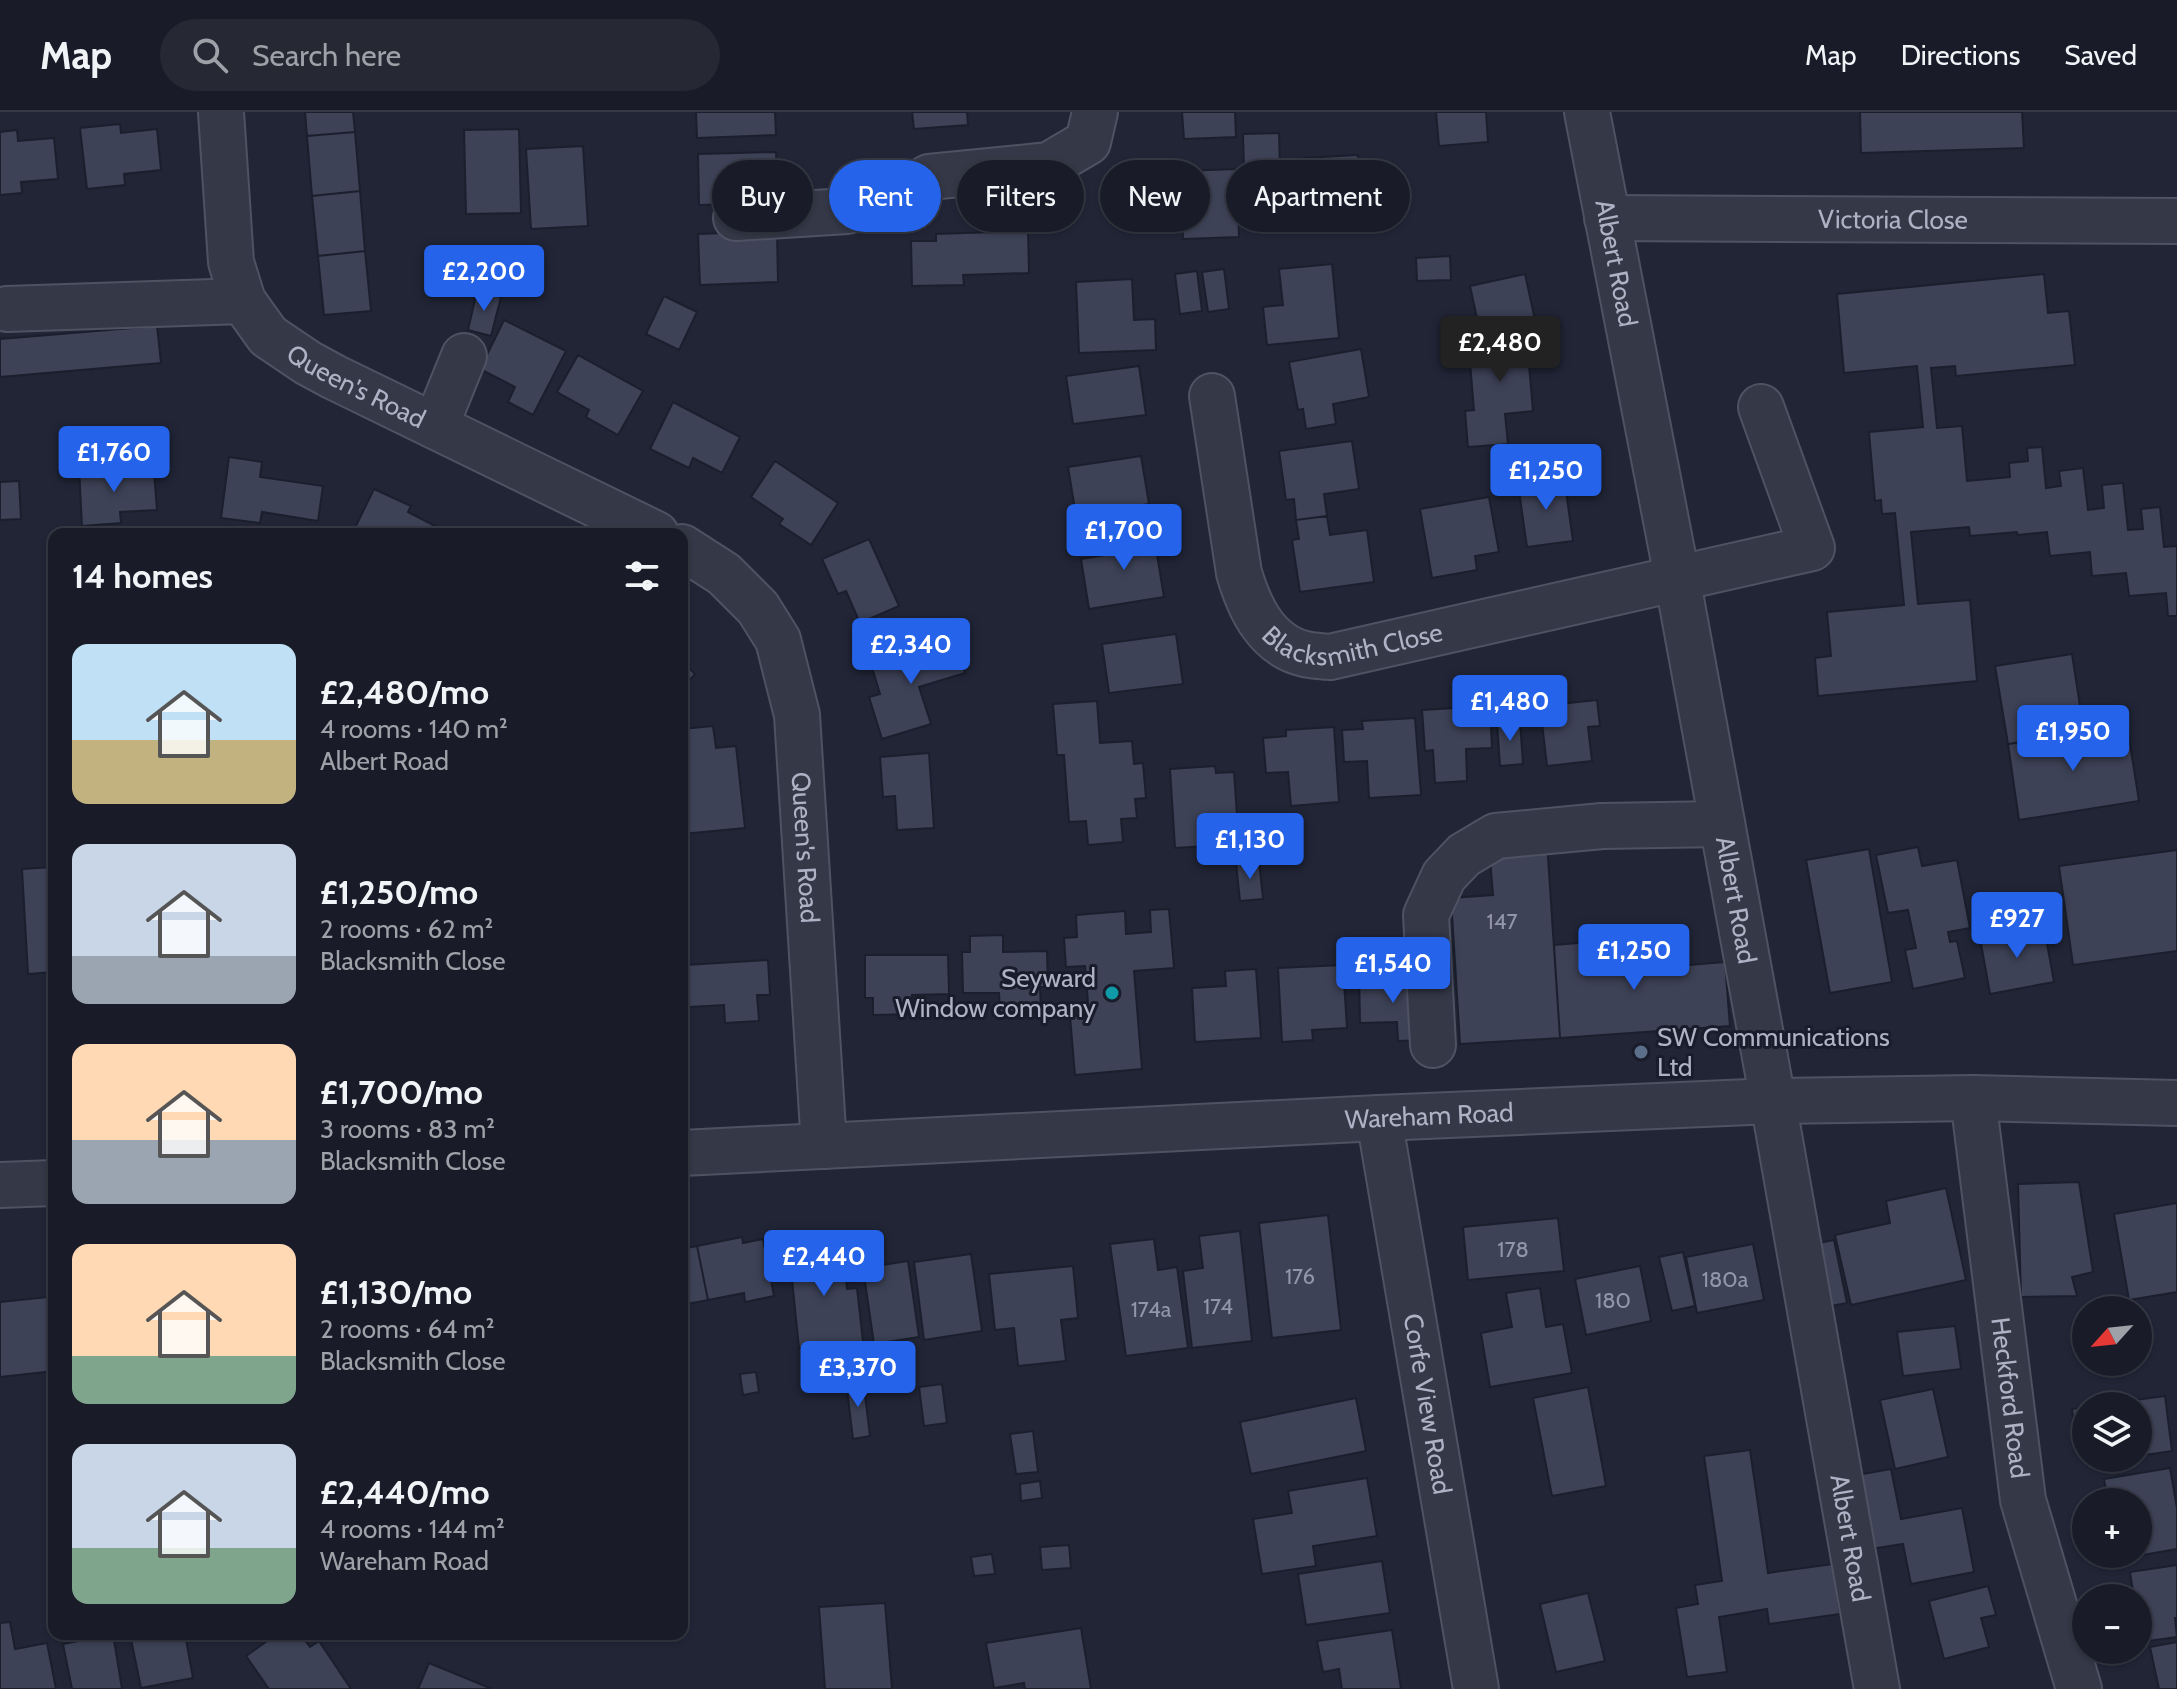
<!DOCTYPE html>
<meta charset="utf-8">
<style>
:root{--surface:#191c28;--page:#262934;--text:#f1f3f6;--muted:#9fa1a8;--line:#373a45;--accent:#2563eb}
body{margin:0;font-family:Cabin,sans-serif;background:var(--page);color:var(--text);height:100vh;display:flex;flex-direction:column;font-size:30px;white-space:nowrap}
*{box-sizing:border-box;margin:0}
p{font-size:26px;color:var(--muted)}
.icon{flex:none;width:44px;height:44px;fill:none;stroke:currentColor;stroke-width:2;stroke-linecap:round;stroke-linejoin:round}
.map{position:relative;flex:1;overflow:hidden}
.panel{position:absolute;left:48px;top:416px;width:640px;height:1112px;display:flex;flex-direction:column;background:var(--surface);border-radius:16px;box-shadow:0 2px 6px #0004,0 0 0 2px var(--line)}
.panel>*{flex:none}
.hud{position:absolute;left:712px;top:48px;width:760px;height:72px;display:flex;gap:16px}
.needle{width:52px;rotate:243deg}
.buttons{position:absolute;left:2072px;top:1184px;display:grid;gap:16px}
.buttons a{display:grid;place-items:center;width:80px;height:80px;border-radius:50%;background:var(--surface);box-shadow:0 2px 6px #0004,0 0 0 2px var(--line);font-size:40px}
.price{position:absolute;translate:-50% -68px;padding:0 18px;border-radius:8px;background:var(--accent);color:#fff;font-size:26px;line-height:52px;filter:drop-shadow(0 2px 4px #0008)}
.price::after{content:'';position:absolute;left:50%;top:48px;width:24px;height:18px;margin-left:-12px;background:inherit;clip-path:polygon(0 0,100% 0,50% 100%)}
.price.selected{background:#222;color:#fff}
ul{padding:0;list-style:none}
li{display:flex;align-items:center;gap:24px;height:200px;padding:0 24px}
li span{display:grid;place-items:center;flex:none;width:224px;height:160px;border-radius:16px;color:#555}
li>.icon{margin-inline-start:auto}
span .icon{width:96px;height:96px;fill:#fffc;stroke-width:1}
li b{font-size:34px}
h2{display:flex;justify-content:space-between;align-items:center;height:96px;padding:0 24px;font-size:34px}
.chip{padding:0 28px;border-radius:36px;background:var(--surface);box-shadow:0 2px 6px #0004,0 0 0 2px var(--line);font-size:28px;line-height:72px}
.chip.selected{background:var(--accent);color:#fff}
header{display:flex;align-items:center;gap:48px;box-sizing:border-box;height:112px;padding:0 40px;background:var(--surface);border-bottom:2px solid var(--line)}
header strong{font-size:38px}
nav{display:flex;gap:44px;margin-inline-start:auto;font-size:28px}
.search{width:560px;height:72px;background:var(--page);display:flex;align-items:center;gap:20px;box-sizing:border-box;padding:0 28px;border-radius:44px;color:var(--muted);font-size:30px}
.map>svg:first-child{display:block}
.building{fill:#3d4257;stroke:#1b1f2d;stroke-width:2}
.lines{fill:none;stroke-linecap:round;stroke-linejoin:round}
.minor-casing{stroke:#4e5262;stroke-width:48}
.minor{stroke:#343847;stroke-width:44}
.culture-dot{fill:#0f9aa8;stroke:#191d2b;stroke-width:3}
.service-dot{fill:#5c6f8a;stroke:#191d2b;stroke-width:3}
.labels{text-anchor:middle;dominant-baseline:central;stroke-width:6;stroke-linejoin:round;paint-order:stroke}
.number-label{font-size:22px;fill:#9296a9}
.street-label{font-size:26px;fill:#aeb2c4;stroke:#191d2b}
.poi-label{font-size:26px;fill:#aeb2c4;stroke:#191d2b;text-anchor:end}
</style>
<header>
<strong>Map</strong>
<div class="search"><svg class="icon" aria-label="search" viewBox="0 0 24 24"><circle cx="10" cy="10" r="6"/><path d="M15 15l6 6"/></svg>Search here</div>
<nav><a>Map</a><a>Directions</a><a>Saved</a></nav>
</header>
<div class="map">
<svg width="2177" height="1577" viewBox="0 0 2177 1577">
<rect width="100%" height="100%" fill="#212536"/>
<path class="building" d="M 305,0 L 353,0 L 355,20 L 307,24 Z
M 696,0 L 775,0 L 776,23 L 697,26 Z
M 912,0 L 967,0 L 968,13 L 914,17 Z
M 1182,0 L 1235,0 L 1236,25 L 1184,27 Z
M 1436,0 L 1486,0 L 1488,30 L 1439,34 Z
M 1860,0 L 2022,0 L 2024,36 L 1861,41 Z
M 120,12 L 121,21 L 157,17 L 161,58 L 124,62 L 125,73 L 87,77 L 80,16 Z
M 519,17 L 521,101 L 466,102 L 464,18 Z
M 17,18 L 18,29 L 54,26 L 58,67 L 21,70 L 22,81 L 0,83 L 0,20 Z
M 355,20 L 360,79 L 312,84 L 307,24 Z
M 1279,21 L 1280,57 L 1244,58 L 1243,22 Z
M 583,34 L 588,114 L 531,117 L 526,37 Z
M 776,40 L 778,91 L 699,93 L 698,42 Z
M 1358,43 L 1362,104 L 1307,107 L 1304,46 Z
M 1237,57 L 1239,125 L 1183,127 L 1181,59 Z
M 360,79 L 365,139 L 318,144 L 312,84 Z
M 777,119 L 778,170 L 700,173 L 698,122 Z
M 1028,119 L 1029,161 L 963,163 L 964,173 L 912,174 L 911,129 L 936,129 L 936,122 Z
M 365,139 L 371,199 L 324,203 L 318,144 Z
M 1450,144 L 1451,168 L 1417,169 L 1416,146 Z
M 1332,152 L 1339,226 L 1267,233 L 1263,195 L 1283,193 L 1279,157 Z
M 1224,157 L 1229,197 L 1208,200 L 1202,160 Z
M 1197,159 L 1202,199 L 1180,202 L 1175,162 Z
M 1525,162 L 1535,208 L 1480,220 L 1470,174 Z
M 2044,162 L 2048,201 L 2069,199 L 2075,253 L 1956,264 L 1955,254 L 1931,256 L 1937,316 L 1962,314 L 1967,369 L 2010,365 L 2009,351 L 2028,349 L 2027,336 L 2042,335 L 2046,376 L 2061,374 L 2059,359 L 2083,356 L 2088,398 L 2104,396 L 2102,373 L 2123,371 L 2128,418 L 2143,417 L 2141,397 L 2160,395 L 2164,435 L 2177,434 L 2177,504 L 2168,504 L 2166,481 L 2129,484 L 2126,461 L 2092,464 L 2090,440 L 2050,444 L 2047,420 L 2018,423 L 2017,420 L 1970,424 L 1969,415 L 1911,420 L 1918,492 L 1970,488 L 1977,569 L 1818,584 L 1815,546 L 1831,544 L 1827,500 L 1904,493 L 1895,401 L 1882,402 L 1881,388 L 1875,389 L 1869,320 L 1923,315 L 1917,254 L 1844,261 L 1837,182 Z
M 1132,167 L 1134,208 L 1155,207 L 1156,238 L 1079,241 L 1076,170 Z
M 477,179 L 501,185 L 491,224 L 468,218 Z
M 664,184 L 697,200 L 679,238 L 646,222 Z
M 504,208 L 566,239 L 533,303 L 508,290 L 515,275 L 480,257 Z
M 157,214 L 161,251 L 0,265 L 0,227 Z
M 1541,221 L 1544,252 L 1529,253 L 1533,299 L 1505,302 L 1508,332 L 1468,335 L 1465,299 L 1474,298 L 1468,227 Z
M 1361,237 L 1369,285 L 1333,292 L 1336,312 L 1306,317 L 1303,297 L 1298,298 L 1289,250 Z
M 578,243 L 643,279 L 618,323 L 586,305 L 589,298 L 557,280 Z
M 1139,254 L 1146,303 L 1073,312 L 1066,264 Z
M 673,290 L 740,325 L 722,361 L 693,346 L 689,356 L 650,337 Z
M 1352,329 L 1359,377 L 1324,382 L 1327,404 L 1296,408 L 1294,387 L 1286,388 L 1279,339 Z
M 1141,344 L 1149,392 L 1142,393 L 1145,415 L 1114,420 L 1110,399 L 1076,404 L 1068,355 Z
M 229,345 L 262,350 L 260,365 L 323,374 L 318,409 L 262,400 L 260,411 L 221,406 Z
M 775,349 L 838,391 L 811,433 L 779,412 L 783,407 L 751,385 Z
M 115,354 L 116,362 L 154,359 L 157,398 L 120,400 L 121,411 L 82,414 L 79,356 Z
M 1564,365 L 1573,429 L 1527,435 L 1518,372 Z
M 19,369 L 21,407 L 0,408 L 0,370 Z
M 374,377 L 411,394 L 408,400 L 441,417 L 438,422 L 352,422 Z
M 1489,385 L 1499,440 L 1475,444 L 1477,458 L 1432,466 L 1420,397 Z
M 1327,404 L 1330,423 L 1367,418 L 1374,470 L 1300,480 L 1292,428 L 1299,427 L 1296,408 Z
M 1145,415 L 1149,437 L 1156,436 L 1164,485 L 1089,497 L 1081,447 L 1117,441 L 1114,420 Z
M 869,427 L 899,494 L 860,511 L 846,479 L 838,482 L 822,447 Z
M 1176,522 L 1183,572 L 1109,581 L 1102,532 Z
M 955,527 L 965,561 L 919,575 L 931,612 L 882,627 L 869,585 L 880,582 L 871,552 Z
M 2072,542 L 2084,620 L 2008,632 L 1995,554 Z
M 682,549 L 695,562 L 682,577 Z
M 1597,588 L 1600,614 L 1588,615 L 1592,649 L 1547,654 L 1540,594 Z
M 1097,589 L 1100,631 L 1132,629 L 1134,652 L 1143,651 L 1146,686 L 1135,687 L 1137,706 L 1121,707 L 1123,730 L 1088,733 L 1086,709 L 1069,710 L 1064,643 L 1057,643 L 1053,592 Z
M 1490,594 L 1492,636 L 1466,637 L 1467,669 L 1435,671 L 1433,638 L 1425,639 L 1422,598 Z
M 1415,606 L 1421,683 L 1369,686 L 1367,649 L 1344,650 L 1342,618 L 1363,617 L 1362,609 Z
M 1520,609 L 1523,652 L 1500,654 L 1497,610 Z
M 2127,613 L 2139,689 L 2019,708 L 2008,632 Z
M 713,614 L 716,636 L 736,634 L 745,716 L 682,722 L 682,617 Z
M 1334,615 L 1339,690 L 1291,694 L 1288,660 L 1266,661 L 1263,626 L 1286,624 L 1286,618 Z
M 929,641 L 934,716 L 897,718 L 895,684 L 883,685 L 880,645 Z
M 1215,654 L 1216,661 L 1234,660 L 1239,732 L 1175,736 L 1170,657 Z
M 1547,730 L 1560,926 L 1460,932 L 1451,786 L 1493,783 L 1489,734 Z
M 1918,735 L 1922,754 L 1957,748 L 1970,816 L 1948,820 L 1950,830 L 1957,829 L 1965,866 L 1913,877 L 1905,838 L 1916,836 L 1908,798 L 1888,801 L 1876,743 Z
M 1869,737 L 1892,870 L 1830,881 L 1806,748 Z
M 2177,738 L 2177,839 L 2073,853 L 2059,754 Z
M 1259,749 L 1263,787 L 1240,789 L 1236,751 Z
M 54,755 L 54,860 L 28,862 L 22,757 Z
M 1169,797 L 1174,856 L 1134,859 L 1142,957 L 1075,963 L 1070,904 L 1089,903 L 1085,854 L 1066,855 L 1064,826 L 1077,825 L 1076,803 L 1125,799 L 1126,822 L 1151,820 L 1150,798 Z
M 2044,815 L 2054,870 L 1990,882 L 1980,826 Z
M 1003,823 L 1003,840 L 1047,839 L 1048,875 L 1040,875 L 1041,899 L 1000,900 L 999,881 L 963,881 L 962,840 L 970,840 L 970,824 Z
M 1638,826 L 1641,857 L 1725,850 L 1730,914 L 1560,926 L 1554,833 Z
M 865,843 L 948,843 L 949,882 L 912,883 L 913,902 L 873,903 L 873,886 L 865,886 Z
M 768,848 L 770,883 L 757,883 L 759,909 L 725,911 L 724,893 L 689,895 L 686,853 Z
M 1343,853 L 1347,916 L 1312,918 L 1313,928 L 1282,930 L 1278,856 Z
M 1256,857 L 1261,926 L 1195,930 L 1192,876 L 1226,874 L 1225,859 Z
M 1359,863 L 1406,863 L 1407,878 L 1424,878 L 1425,928 L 1398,929 L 1397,910 L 1360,911 Z
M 2079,1070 L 2093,1160 L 2072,1165 L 2077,1184 L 2021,1185 L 2018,1072 Z
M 1946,1076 L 1966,1168 L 1851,1193 L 1835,1123 L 1890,1111 L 1886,1089 Z
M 2177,1091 L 2177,1180 L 2129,1188 L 2114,1102 Z
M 1328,1103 L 1341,1218 L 1272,1226 L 1259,1111 Z
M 1558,1106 L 1564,1159 L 1468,1168 L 1463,1115 Z
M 1240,1119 L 1252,1229 L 1192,1236 L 1183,1159 L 1203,1156 L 1199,1124 Z
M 742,1125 L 743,1131 L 763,1127 L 774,1184 L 745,1190 L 744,1181 L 708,1188 L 697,1134 Z
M 1154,1127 L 1158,1158 L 1177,1155 L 1188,1236 L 1126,1244 L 1110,1132 Z
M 1834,1128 L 1847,1191 L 1820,1196 L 1808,1133 Z
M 1753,1132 L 1764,1188 L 1697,1201 L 1686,1145 Z
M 842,1133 L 847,1177 L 857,1176 L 863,1230 L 799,1236 L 789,1138 Z
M 697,1134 L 708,1188 L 682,1193 L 682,1137 Z
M 1683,1140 L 1695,1194 L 1672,1199 L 1659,1145 Z
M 971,1142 L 982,1219 L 924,1228 L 914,1150 Z
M 908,1149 L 919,1225 L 874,1232 L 863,1156 Z
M 1073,1154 L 1078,1206 L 1061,1208 L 1066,1249 L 1018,1254 L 1014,1216 L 995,1218 L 989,1162 Z
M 1640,1154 L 1651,1209 L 1586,1223 L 1575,1167 Z
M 1540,1176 L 1546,1215 L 1563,1212 L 1572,1261 L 1490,1275 L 1481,1221 L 1512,1215 L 1506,1181 Z
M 48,1185 L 54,1232 L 54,1259 L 0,1265 L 0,1190 Z
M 1955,1214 L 1961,1257 L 1903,1264 L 1897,1220 Z
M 756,1260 L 759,1280 L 743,1283 L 740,1262 Z
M 863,1267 L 870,1324 L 853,1327 L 846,1269 Z
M 942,1272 L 947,1311 L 924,1314 L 919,1275 Z
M 1588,1275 L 1606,1374 L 1552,1384 L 1533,1286 Z
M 1933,1277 L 1948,1345 L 1895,1357 L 1880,1288 Z
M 2165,1284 L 2172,1339 L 2138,1344 L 2138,1294 L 2091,1294 Z
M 1356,1286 L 1366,1339 L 1251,1362 L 1240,1310 Z
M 2086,1295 L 2086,1339 L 2086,1337 L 2078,1338 L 2072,1297 Z
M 1033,1319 L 1038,1360 L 1016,1362 L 1010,1322 Z
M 1750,1338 L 1768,1461 L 1833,1452 L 1840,1502 L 1769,1512 L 1767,1497 L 1719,1505 L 1727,1560 L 1687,1565 L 1676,1496 L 1698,1492 L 1695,1473 L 1722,1469 L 1704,1344 Z
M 2087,1346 L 2117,1346 L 2118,1350 L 2088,1354 Z
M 2170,1356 L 2177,1396 L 2177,1437 L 2131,1445 L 2130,1442 L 2138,1442 L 2138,1390 L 2108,1390 L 2104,1367 Z
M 1891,1357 L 1901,1407 L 1962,1396 L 1974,1460 L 1911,1472 L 1903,1432 L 1871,1437 L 1857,1363 Z
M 1367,1366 L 1377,1424 L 1313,1434 L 1316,1454 L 1262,1462 L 1253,1407 L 1292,1401 L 1288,1379 Z
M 1040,1369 L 1042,1386 L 1021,1389 L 1020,1372 Z
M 1069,1433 L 1071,1456 L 1042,1458 L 1040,1435 Z
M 992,1442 L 995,1462 L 974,1464 L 971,1445 Z
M 1382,1449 L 1390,1501 L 1306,1513 L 1298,1462 Z
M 2177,1453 L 2177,1506 L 2175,1506 L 2177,1525 L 2141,1530 L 2138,1512 L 2138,1486 L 2134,1486 L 2130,1460 Z
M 1988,1474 L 1996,1503 L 1981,1506 L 1989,1535 L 1944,1547 L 1929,1489 Z
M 1588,1481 L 1605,1549 L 1556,1560 L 1540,1492 Z
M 885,1491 L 892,1577 L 825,1577 L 819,1495 Z
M 10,1510 L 15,1537 L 47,1531 L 56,1577 L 0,1577 L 0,1511 Z
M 1081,1516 L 1091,1577 L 1025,1577 L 1024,1571 L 994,1576 L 986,1531 Z
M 1392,1518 L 1401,1577 L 1342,1577 L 1339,1557 L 1323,1560 L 1317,1529 Z
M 113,1522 L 122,1577 L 72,1577 L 63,1532 Z
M 130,1522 L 185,1522 L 193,1566 L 141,1576 Z
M 277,1522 L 300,1522 L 310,1535 L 319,1529 L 351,1577 L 269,1577 L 246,1544 Z
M 2177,1530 L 2177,1577 L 2159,1577 L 2150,1535 Z
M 429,1551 L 492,1577 L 418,1577 Z"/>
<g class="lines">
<g class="minor-casing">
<g id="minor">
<path id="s1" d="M 221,0 L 231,150 L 243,189 L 268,224 L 308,251 L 334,265 L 656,422"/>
<path id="s2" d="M 1587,0 L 1677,465 L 1773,989 L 1877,1577"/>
<path d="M 736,106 L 847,99 L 892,86 L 929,65 L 1049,53 L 1088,30 L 1095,0"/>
<path id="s3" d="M 1607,106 L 2177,109"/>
<path d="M 7,197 L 243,189"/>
<path id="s4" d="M 1212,284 L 1239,461 C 1249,495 1266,533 1305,542 C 1313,544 1322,544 1330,545 L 1812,436 L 1761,295"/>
<path d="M 436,313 L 464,244"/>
<path id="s5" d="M 682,435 L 724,462 L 758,496 L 778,528 L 797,603 L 824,1034"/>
<path d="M 1433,933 L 1426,803 L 1444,764 L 1464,743 L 1496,724 L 1602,714 L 1722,712"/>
<path id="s6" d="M 1973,986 L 2023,1388 L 2079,1577"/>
<path id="s7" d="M 1379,1006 L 1476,1577"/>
<path id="s8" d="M 682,1041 L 1379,1006 L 1773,989 L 1973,986 L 2177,991"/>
<path d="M 0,1073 L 54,1071"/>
</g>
</g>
<use href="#minor" class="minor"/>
</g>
<circle class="culture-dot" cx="1112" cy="881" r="8"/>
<circle class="service-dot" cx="1641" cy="940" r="8"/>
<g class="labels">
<g class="number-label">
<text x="1502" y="809">147</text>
<text x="1513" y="1137">178</text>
<text x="1300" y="1164">176</text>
<text x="1725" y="1167">180a</text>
<text x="1613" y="1188">180</text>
<text x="1218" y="1194">174</text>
<text x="1151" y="1197">174a</text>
</g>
<g class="street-label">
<text stroke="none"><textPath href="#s3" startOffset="286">Victoria Close</textPath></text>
<text stroke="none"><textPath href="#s2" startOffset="154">Albert Road</textPath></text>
<text stroke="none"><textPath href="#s1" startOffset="336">Queen's Road</textPath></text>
<text stroke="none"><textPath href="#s4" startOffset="336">Blacksmith Close</textPath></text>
<text stroke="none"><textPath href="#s5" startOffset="346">Queen's Road</textPath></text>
<text stroke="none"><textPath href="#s2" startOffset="802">Albert Road</textPath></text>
<text stroke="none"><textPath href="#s8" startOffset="748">Wareham Road</textPath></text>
<text stroke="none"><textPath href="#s6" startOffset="302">Heckford Road</textPath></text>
<text stroke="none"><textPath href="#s7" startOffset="290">Corfe View Road</textPath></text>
<text stroke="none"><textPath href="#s2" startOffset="1450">Albert Road</textPath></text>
</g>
<g class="poi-label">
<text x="1096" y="866">Seyward<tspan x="1096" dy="30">Window company</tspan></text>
<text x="1657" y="925" text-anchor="start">SW Communications<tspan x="1657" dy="30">Ltd</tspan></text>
</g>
</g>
</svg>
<div class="buttons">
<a><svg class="needle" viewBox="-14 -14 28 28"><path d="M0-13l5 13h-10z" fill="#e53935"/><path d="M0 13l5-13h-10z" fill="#9fa1a8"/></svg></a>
<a><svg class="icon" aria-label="layers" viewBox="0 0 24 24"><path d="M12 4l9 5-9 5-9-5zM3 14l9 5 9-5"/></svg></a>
<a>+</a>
<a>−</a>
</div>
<b class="price" style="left:484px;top:201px">£2,200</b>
<b class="price selected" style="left:1500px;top:272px">£2,480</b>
<b class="price" style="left:114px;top:382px">£1,760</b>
<b class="price" style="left:1546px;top:400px">£1,250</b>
<b class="price" style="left:1124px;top:460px">£1,700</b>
<b class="price" style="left:911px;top:574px">£2,340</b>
<b class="price" style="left:1510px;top:631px">£1,480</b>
<b class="price" style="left:2073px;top:661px">£1,950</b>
<b class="price" style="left:1250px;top:769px">£1,130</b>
<b class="price" style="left:2017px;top:848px">£927</b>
<b class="price" style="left:1634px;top:880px">£1,250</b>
<b class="price" style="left:1393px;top:893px">£1,540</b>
<b class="price" style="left:824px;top:1186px">£2,440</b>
<b class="price" style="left:858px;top:1297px">£3,370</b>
<div class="hud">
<a class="chip">Buy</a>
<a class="chip selected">Rent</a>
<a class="chip">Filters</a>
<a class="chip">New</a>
<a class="chip">Apartment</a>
</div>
<section class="panel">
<h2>14 homes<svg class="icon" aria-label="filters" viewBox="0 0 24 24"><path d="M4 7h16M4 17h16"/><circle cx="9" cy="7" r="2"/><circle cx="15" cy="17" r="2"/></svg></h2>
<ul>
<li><span style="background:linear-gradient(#bfe0f5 60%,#c2b280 0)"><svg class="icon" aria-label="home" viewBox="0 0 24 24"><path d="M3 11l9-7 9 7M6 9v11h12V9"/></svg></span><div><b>£2,480/mo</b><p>4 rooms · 140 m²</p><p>Albert Road</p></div></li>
<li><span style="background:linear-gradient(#c9d6e8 70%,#9aa5b1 0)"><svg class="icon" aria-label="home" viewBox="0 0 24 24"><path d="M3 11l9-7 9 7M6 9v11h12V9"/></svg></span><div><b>£1,250/mo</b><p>2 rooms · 62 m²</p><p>Blacksmith Close</p></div></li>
<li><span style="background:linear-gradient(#ffd9b3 60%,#9aa5b1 0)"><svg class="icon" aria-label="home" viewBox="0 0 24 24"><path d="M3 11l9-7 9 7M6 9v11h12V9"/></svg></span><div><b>£1,700/mo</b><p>3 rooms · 83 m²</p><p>Blacksmith Close</p></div></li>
<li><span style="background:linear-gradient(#ffd9b3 70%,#7fa58c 0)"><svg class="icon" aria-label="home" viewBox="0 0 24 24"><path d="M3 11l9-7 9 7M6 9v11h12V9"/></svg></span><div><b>£1,130/mo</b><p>2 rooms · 64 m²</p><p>Blacksmith Close</p></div></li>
<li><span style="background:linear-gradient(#c9d6e8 65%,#7fa58c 0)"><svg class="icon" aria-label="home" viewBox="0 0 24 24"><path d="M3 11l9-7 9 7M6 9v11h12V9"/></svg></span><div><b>£2,440/mo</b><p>4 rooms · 144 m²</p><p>Wareham Road</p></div></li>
</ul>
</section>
</div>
